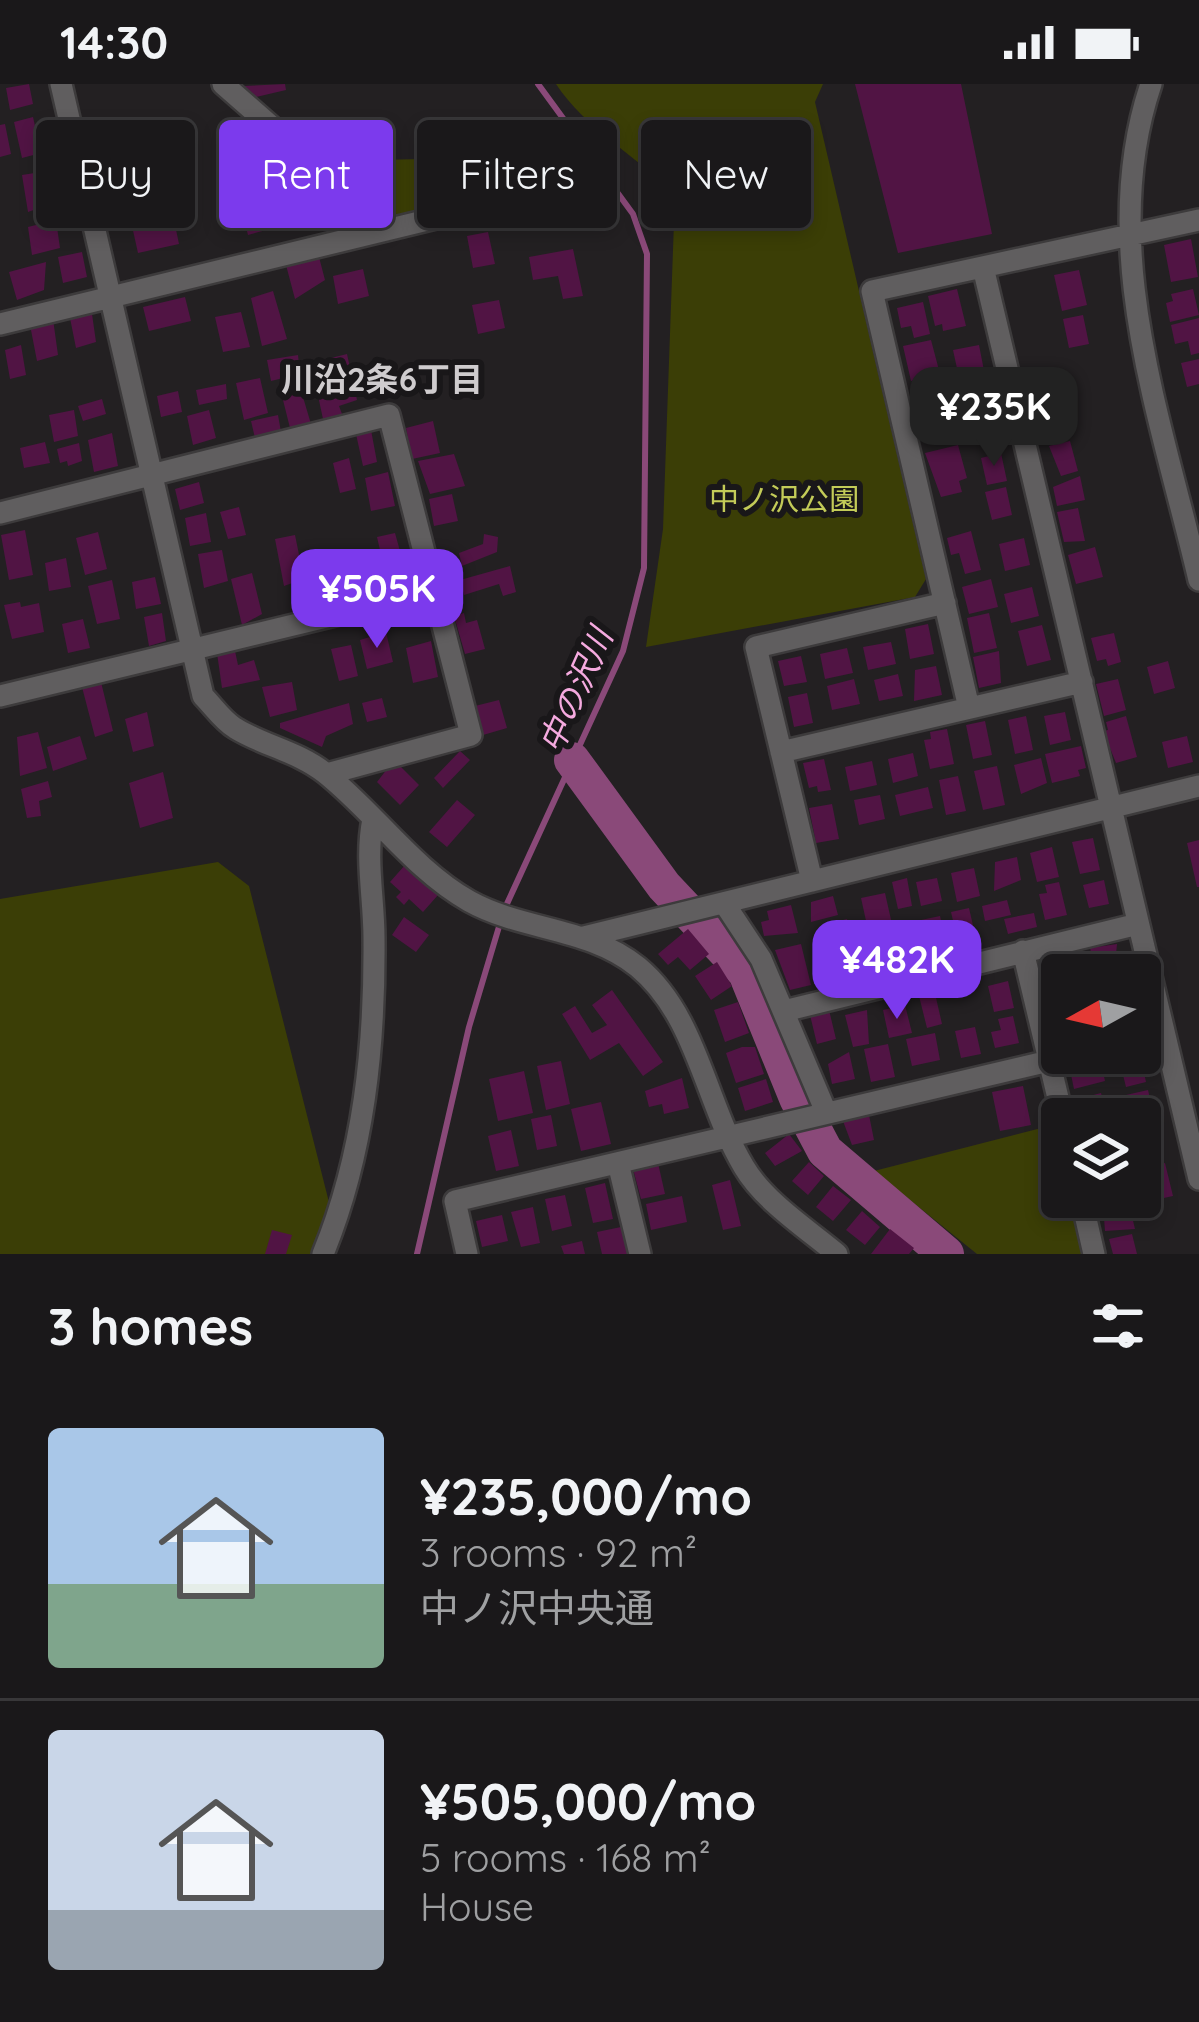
<!DOCTYPE html>
<meta charset="utf-8">
<style>
:root{--surface:#1a181a;--page:#232123;--text:#f1f3f6;--muted:#9fa0a2;--line:#383739;--accent:#7c3aed}
body{margin:0;font-family:Quicksand,"Noto Sans JP",sans-serif;background:var(--page);color:var(--text);height:100vh;display:flex;flex-direction:column;font-size:45px;white-space:nowrap}
*{box-sizing:border-box;margin:0}
p{font-size:39px;color:var(--muted)}
.icon{flex:none;width:66px;height:66px;fill:none;stroke:currentColor;stroke-width:2;stroke-linecap:round;stroke-linejoin:round}
.map{position:relative;height:1170px;overflow:hidden}
.details{display:flex;flex-direction:column;background:var(--surface);flex:1}
.details>*{flex:none}
.guide{position:absolute;left:36px;top:36px;width:1128px;height:108px;display:flex;gap:24px}
.needle{width:78px;rotate:262deg}
.buttons{position:absolute;left:1041px;top:870px;display:grid;gap:24px}
.buttons a{display:grid;place-items:center;width:120px;height:120px;border-radius:12px;background:var(--surface);box-shadow:0 6px 18px #0003,0 0 0 3px var(--line);font-size:60px}
.price{position:absolute;translate:-50% -102px;padding:0 27px;border-radius:24px;background:var(--accent);color:#fff;font-size:39px;line-height:78px;filter:drop-shadow(0 3px 6px #0008)}
.price::after{content:'';position:absolute;left:50%;top:72px;width:36px;height:27px;margin-left:-18px;background:inherit;clip-path:polygon(0 0,100% 0,50% 100%)}
.price.selected{background:#222;color:#fff}
ul{padding:0;list-style:none}
li{display:flex;align-items:center;gap:36px;height:300px;padding:0 48px}
li+li{border-top:3px solid var(--line)}
li span{display:grid;place-items:center;flex:none;width:336px;height:240px;border-radius:12px;color:#555}
li>.icon{margin-inline-start:auto}
span .icon{width:144px;height:144px;fill:#fffc;stroke-width:1}
li b{font-size:51px}
h2{display:flex;justify-content:space-between;align-items:center;height:144px;padding:0 48px;font-size:51px}
.tag{padding:0 42px;border-radius:12px;background:var(--surface);box-shadow:0 6px 18px #0003,0 0 0 3px var(--line);font-size:42px;line-height:108px}
.tag.selected{background:var(--accent);color:#fff}
.status{display:flex;justify-content:space-between;align-items:center;height:84px;padding:0 60px;background:var(--surface);direction:ltr}
.status svg{height:33px;fill:currentColor}
.map>svg:first-child{display:block}
.green{fill:#3b3e06}
.lines{fill:none;stroke-linecap:round;stroke-linejoin:round}
.stream{stroke:#8a4979;stroke-width:6}
.river{stroke:#8a4979;stroke-width:36}
.building{fill:#511444}
.minor-casing{stroke:#3d3b3c;stroke-width:26}
.minor{stroke:#605e5f;stroke-width:21}
.labels{text-anchor:middle;dominant-baseline:central;stroke-width:12;stroke-linejoin:round;paint-order:stroke}
.park-label{font-size:30px;fill:#c3cb58;stroke:#191719}
.neighbourhood-label{font-size:33px;font-weight:bold;fill:#cfccce;stroke:#191719}
.water-label{font-size:33px;font-style:italic;fill:#f5aadf;stroke:#191719}
</style>
<div class="status"><b>14:30</b><svg viewBox="0 0 49 12"><path d="M0 12V9h3v3zM5 12V6h3v6zM10 12V3h3v9zM15 12V0h3v12zM26 1h20v11H26zM47 4h2v5h-2z"/></svg></div>
<div class="map">
<svg width="1199" height="1170" viewBox="0 0 1199 1170">
<rect width="100%" height="100%" fill="#232022"/>
<path class="green" d="M 556,0 L 823,0 L 815,18 L 926,495 L 915,513 L 646,563 L 663,445 L 675,110 C 637,73 584,43 556,0 Z
M 422,75 L 434,122 L 394,132 L 378,76 Z
M 218,778 L 249,802 L 334,1138 L 333,1170 L 0,1170 L 0,815 Z
M 1053,1041 L 1062,1113 L 1069,1113 L 1083,1170 L 977,1170 L 874,1087 Z"/>
<g class="lines">
<path class="stream" d="M 505,824 L 623,567 L 644,484 L 647,170 L 633,130 L 538,0
M 417,1170 L 469,943 L 501,836"/>
<path class="river" d="M 572,676 L 664,802 L 746,889 L 797,1014 L 825,1067 L 946,1170"/>
</g>
<path class="building" d="M 29,0 L 33,20 L 10,26 L 6,4 Z
M 285,0 L 286,6 L 247,15 L 243,2 Z
M 855,0 L 961,0 L 992,150 L 898,169 Z
M 33,33 L 41,69 L 22,74 L 14,38 Z
M 5,40 L 11,70 L 0,73 L 0,41 Z
M 252,47 L 262,62 L 243,75 L 232,63 Z
M 333,69 L 337,91 L 311,99 L 305,75 Z
M 291,82 L 289,102 L 275,104 L 271,86 Z
M 41,88 L 48,121 L 28,128 L 22,91 Z
M 378,97 L 386,127 L 359,135 L 352,105 Z
M 330,100 L 337,134 L 316,138 L 308,105 Z
M 168,107 L 179,160 L 138,169 L 126,115 Z
M 261,124 L 266,146 L 248,151 L 242,127 Z
M 56,136 L 60,164 L 32,171 L 28,143 Z
M 488,148 L 495,180 L 473,184 L 467,152 Z
M 1191,155 L 1198,193 L 1171,198 L 1164,161 Z
M 573,165 L 583,212 L 563,215 L 558,192 L 533,196 L 529,173 Z
M 82,168 L 87,193 L 63,199 L 58,173 Z
M 319,173 L 325,196 L 295,215 L 286,181 Z
M 46,178 L 44,206 L 17,216 L 9,188 Z
M 363,185 L 369,212 L 338,220 L 333,192 Z
M 1079,186 L 1087,221 L 1062,227 L 1054,191 Z
M 957,205 L 966,242 L 943,247 L 942,240 L 935,242 L 928,212 Z
M 1193,205 L 1199,231 L 1170,238 L 1166,219 L 1173,217 L 1171,210 Z
M 273,207 L 287,255 L 262,262 L 251,214 Z
M 185,213 L 191,237 L 149,247 L 143,223 Z
M 499,216 L 505,244 L 478,250 L 472,221 Z
M 923,218 L 930,250 L 914,254 L 911,242 L 901,244 L 897,224 Z
M 241,228 L 250,263 L 223,268 L 215,233 Z
M 92,230 L 96,258 L 76,264 L 70,234 Z
M 1083,231 L 1089,260 L 1069,264 L 1063,235 Z
M 1199,234 L 1199,269 L 1191,271 L 1188,257 L 1175,260 L 1171,241 Z
M 53,235 L 58,271 L 37,277 L 30,241 Z
M 931,256 L 940,290 L 911,297 L 903,262 Z
M 21,261 L 26,291 L 10,295 L 5,266 Z
M 979,261 L 988,307 L 963,312 L 953,266 Z
M 347,270 L 357,316 L 339,322 L 342,330 L 323,335 L 311,279 Z
M 298,271 L 300,290 L 271,297 L 267,276 Z
M 1199,275 L 1199,300 L 1187,303 L 1181,279 Z
M 1046,285 L 1055,317 L 1032,323 L 1024,291 Z
M 260,294 L 268,329 L 244,336 L 236,299 Z
M 939,299 L 944,318 L 916,325 L 911,306 Z
M 226,300 L 227,315 L 199,321 L 196,306 Z
M 300,303 L 311,340 L 290,344 L 281,308 Z
M 178,307 L 182,328 L 161,333 L 157,312 Z
M 102,315 L 106,330 L 83,337 L 78,322 Z
M 991,318 L 997,346 L 970,352 L 964,323 Z
M 1061,321 L 1068,352 L 1053,355 L 1052,349 L 1038,349 L 1035,334 L 1043,332 L 1041,325 Z
M 942,322 L 948,351 L 928,355 L 922,327 Z
M 74,326 L 78,352 L 54,358 L 49,331 Z
M 209,326 L 216,354 L 193,361 L 187,332 Z
M 278,331 L 281,348 L 255,354 L 251,337 Z
M 433,337 L 440,369 L 412,375 L 406,344 Z
M 371,346 L 377,378 L 363,382 L 356,350 Z
M 112,349 L 118,382 L 94,388 L 88,356 Z
M 1070,357 L 1078,387 L 1061,392 L 1049,362 Z
M 45,358 L 50,379 L 24,384 L 20,364 Z
M 79,359 L 82,377 L 68,382 L 67,377 L 60,379 L 57,365 Z
M 958,361 L 967,394 L 959,397 L 962,408 L 941,413 L 925,369 Z
M 1001,369 L 1007,397 L 987,401 L 981,374 Z
M 454,370 L 465,402 L 430,410 L 418,377 Z
M 349,374 L 356,405 L 340,409 L 333,379 Z
M 388,388 L 395,422 L 371,427 L 365,394 Z
M 1080,392 L 1085,416 L 1057,422 L 1053,403 Z
M 199,398 L 204,419 L 180,426 L 175,405 Z
M 1006,403 L 1012,431 L 992,436 L 985,408 Z
M 452,410 L 458,437 L 434,442 L 429,415 Z
M 239,423 L 246,451 L 228,455 L 220,428 Z
M 1078,424 L 1085,457 L 1064,458 L 1057,428 Z
M 206,429 L 211,458 L 190,462 L 185,434 Z
M 25,446 L 33,491 L 9,496 L 1,451 Z
M 971,447 L 981,486 L 965,490 L 959,469 L 951,471 L 947,454 Z
M 98,448 L 107,485 L 85,491 L 76,454 Z
M 395,449 L 405,485 L 385,488 L 377,453 Z
M 484,450 L 498,453 L 497,468 L 462,482 L 459,469 L 483,460 Z
M 295,451 L 304,495 L 284,502 L 275,455 Z
M 1024,454 L 1030,481 L 1005,487 L 999,460 Z
M 1095,463 L 1103,493 L 1076,500 L 1068,471 Z
M 222,466 L 228,497 L 204,504 L 198,470 Z
M 364,468 L 370,495 L 355,498 L 349,473 Z
M 332,470 L 342,509 L 318,514 L 309,474 Z
M 66,474 L 71,503 L 49,507 L 45,479 Z
M 510,482 L 516,508 L 503,512 L 499,500 L 464,511 L 460,496 Z
M 252,489 L 262,530 L 242,541 L 231,495 Z
M 155,493 L 161,520 L 136,525 L 132,498 Z
M 991,495 L 998,523 L 969,530 L 962,503 Z
M 112,496 L 120,535 L 97,540 L 88,502 Z
M 1032,503 L 1039,532 L 1011,539 L 1004,510 Z
M 20,518 L 21,523 L 39,519 L 44,548 L 12,555 L 4,521 Z
M 162,529 L 166,557 L 149,562 L 144,533 Z
M 464,529 L 466,539 L 477,536 L 485,565 L 465,570 L 454,532 Z
M 989,529 L 997,564 L 974,569 L 967,534 Z
M 83,535 L 90,564 L 68,569 L 62,540 Z
M 928,540 L 934,570 L 910,575 L 905,545 Z
M 1042,541 L 1051,576 L 1027,582 L 1018,547 Z
M 386,548 L 393,578 L 367,585 L 360,556 Z
M 1114,549 L 1121,578 L 1108,582 L 1106,575 L 1097,577 L 1091,554 Z
M 431,557 L 438,593 L 413,599 L 406,564 Z
M 891,558 L 896,580 L 868,586 L 863,563 Z
M 351,561 L 358,592 L 339,597 L 331,565 Z
M 847,564 L 853,589 L 825,595 L 820,570 Z
M 235,567 L 238,581 L 254,576 L 260,596 L 222,604 L 217,569 Z
M 999,567 L 1001,599 L 979,604 L 973,573 Z
M 801,572 L 807,598 L 784,602 L 778,577 Z
M 1168,577 L 1175,604 L 1154,610 L 1147,583 Z
M 936,582 L 942,611 L 914,617 L 915,586 Z
M 898,590 L 903,612 L 879,617 L 874,596 Z
M 854,595 L 860,620 L 832,626 L 827,602 Z
M 1118,595 L 1126,626 L 1104,632 L 1096,600 Z
M 101,598 L 113,647 L 95,653 L 82,603 Z
M 292,598 L 297,626 L 270,633 L 262,603 Z
M 807,609 L 813,639 L 794,643 L 788,613 Z
M 382,614 L 387,633 L 367,638 L 362,619 Z
M 499,616 L 507,644 L 483,651 L 475,622 Z
M 349,619 L 353,640 L 326,652 L 322,663 L 280,644 L 280,639 Z
M 147,628 L 154,662 L 133,668 L 125,635 Z
M 1065,628 L 1071,656 L 1050,661 L 1044,632 Z
M 1026,632 L 1033,666 L 1015,670 L 1008,636 Z
M 1126,632 L 1137,673 L 1116,679 L 1103,647 L 1108,646 L 1106,638 Z
M 985,637 L 992,671 L 973,675 L 966,641 Z
M 947,645 L 954,680 L 930,685 L 924,656 L 931,655 L 930,648 Z
M 38,648 L 47,684 L 20,692 L 17,653 Z
M 80,652 L 87,675 L 53,687 L 47,663 Z
M 1187,652 L 1193,678 L 1168,684 L 1162,658 Z
M 1081,662 L 1086,684 L 1078,686 L 1080,692 L 1052,699 L 1045,670 Z
M 460,667 L 470,676 L 443,704 L 434,694 Z
M 913,669 L 918,692 L 893,699 L 888,675 Z
M 1041,674 L 1047,699 L 1021,710 L 1014,681 Z
M 824,675 L 831,706 L 818,708 L 817,702 L 809,704 L 803,679 Z
M 394,676 L 419,701 L 400,721 L 377,698 Z
M 872,677 L 877,701 L 850,707 L 845,683 Z
M 997,682 L 1005,721 L 983,726 L 974,687 Z
M 163,688 L 173,734 L 140,744 L 129,699 Z
M 958,692 L 966,727 L 946,731 L 939,696 Z
M 48,697 L 52,713 L 39,717 L 41,732 L 27,734 L 21,705 Z
M 928,703 L 933,724 L 900,732 L 895,711 Z
M 880,711 L 885,735 L 859,741 L 854,716 Z
M 457,716 L 475,731 L 447,763 L 429,748 Z
M 832,720 L 839,755 L 816,759 L 809,724 Z
M 1093,754 L 1100,786 L 1080,790 L 1072,758 Z
M 1199,756 L 1199,803 L 1197,803 L 1187,759 Z
M 1052,763 L 1059,793 L 1037,798 L 1030,769 Z
M 1017,773 L 1021,796 L 994,807 L 995,778 Z
M 405,781 L 438,811 L 423,828 L 409,815 L 404,821 L 396,813 L 401,808 L 390,798 Z
M 974,784 L 980,812 L 957,818 L 951,789 Z
M 907,794 L 912,822 L 898,825 L 892,798 Z
M 937,794 L 942,817 L 921,822 L 916,798 Z
M 1104,796 L 1109,820 L 1089,824 L 1083,801 Z
M 1059,798 L 1067,831 L 1045,836 L 1039,810 L 1047,809 L 1045,801 Z
M 885,809 L 894,849 L 870,855 L 861,814 Z
M 833,812 L 838,831 L 811,838 L 811,818 Z
M 1007,816 L 1011,831 L 985,837 L 982,822 Z
M 791,821 L 798,849 L 764,852 L 761,838 L 769,836 L 767,827 Z
M 969,824 L 975,850 L 957,854 L 951,828 Z
M 1034,829 L 1037,843 L 1008,850 L 1004,835 Z
M 940,832 L 946,857 L 927,862 L 921,836 Z
M 404,833 L 429,851 L 416,868 L 392,851 Z
M 847,835 L 852,856 L 828,862 L 823,841 Z
M 688,845 L 709,870 L 690,886 L 678,873 L 668,881 L 658,870 Z
M 801,860 L 811,901 L 790,906 L 775,866 Z
M 1117,860 L 1114,891 L 1096,891 L 1090,864 Z
M 849,862 L 855,888 L 839,892 L 828,868 Z
M 1075,877 L 1078,891 L 1062,891 L 1062,903 L 1052,905 L 1048,883 Z
M 717,878 L 732,902 L 711,916 L 695,892 Z
M 1008,897 L 1014,924 L 994,928 L 988,902 Z
M 934,905 L 942,940 L 927,944 L 918,908 Z
M 612,906 L 663,978 L 643,992 L 619,959 L 590,976 L 562,930 L 575,922 L 592,949 L 607,941 L 592,921 Z
M 738,918 L 749,949 L 725,958 L 714,926 Z
M 905,921 L 912,949 L 889,954 L 883,926 Z
M 829,926 L 836,955 L 817,960 L 810,931 Z
M 867,926 L 869,960 L 853,963 L 845,931 Z
M 1013,932 L 1019,959 L 995,964 L 991,948 L 1001,946 L 998,935 Z
M 975,943 L 981,970 L 961,974 L 955,947 Z
M 935,949 L 940,976 L 912,982 L 906,955 Z
M 888,960 L 895,993 L 871,998 L 864,965 Z
M 742,963 L 755,963 L 764,990 L 736,999 L 726,969 Z
M 849,968 L 855,995 L 832,1000 L 828,980 Z
M 1140,970 L 1146,998 L 1126,1003 L 1119,975 Z
M 1100,974 L 1105,997 L 1074,1005 L 1069,981 Z
M 561,977 L 570,1020 L 546,1026 L 537,982 Z
M 524,987 L 533,1029 L 498,1037 L 489,995 Z
M 682,994 L 689,1024 L 664,1030 L 662,1020 L 649,1023 L 645,1007 Z
M 766,995 L 773,1018 L 745,1027 L 738,1004 Z
M 1023,1002 L 1031,1041 L 1000,1047 L 992,1008 Z
M 1148,1006 L 1155,1036 L 1140,1040 L 1140,1035 L 1131,1035 L 1126,1011 Z
M 1101,1009 L 1108,1035 L 1082,1035 L 1078,1015 Z
M 601,1018 L 611,1060 L 581,1067 L 571,1025 Z
M 551,1031 L 557,1062 L 537,1066 L 531,1035 Z
M 869,1031 L 874,1056 L 852,1061 L 843,1037 Z
M 1155,1044 L 1162,1073 L 1140,1078 L 1140,1048 Z
M 511,1046 L 519,1082 L 496,1087 L 488,1052 Z
M 789,1050 L 802,1067 L 775,1082 L 765,1069 Z
M 809,1078 L 824,1092 L 808,1111 L 792,1097 Z
M 658,1079 L 665,1110 L 641,1115 L 633,1085 Z
M 1165,1079 L 1173,1112 L 1150,1117 L 1143,1084 Z
M 730,1096 L 741,1142 L 723,1146 L 712,1101 Z
M 605,1099 L 613,1135 L 593,1139 L 585,1104 Z
M 833,1102 L 851,1116 L 833,1137 L 816,1123 Z
M 565,1111 L 572,1142 L 552,1147 L 545,1115 Z
M 682,1112 L 687,1138 L 651,1146 L 646,1120 Z
M 1128,1116 L 1135,1145 L 1105,1147 L 1103,1121 Z
M 533,1123 L 540,1159 L 521,1163 L 511,1128 Z
M 862,1127 L 880,1143 L 865,1161 L 846,1146 Z
M 502,1131 L 508,1157 L 482,1163 L 476,1137 Z
M 621,1143 L 628,1170 L 602,1170 L 597,1148 Z
M 890,1145 L 914,1164 L 909,1170 L 871,1170 Z
M 272,1146 L 292,1151 L 286,1170 L 265,1170 Z
M 1132,1150 L 1137,1170 L 1113,1170 L 1109,1155 Z
M 582,1157 L 585,1170 L 564,1170 L 561,1162 Z"/>
<g class="lines">
<g class="minor-casing">
<path id="minor" d="M 61,0 L 203,612 C 213,622 223,637 235,644 C 264,662 297,667 325,689 C 374,728 414,786 469,817 C 523,847 589,843 638,883 C 697,932 705,1018 744,1083 C 764,1117 807,1145 837,1170
M 223,0 L 288,57
M 1151,0 C 1096,162 1162,337 1199,496
M 983,183 L 1199,1095
M 0,240 L 489,121
M 0,429 L 389,331 L 434,507 L 0,612
M 969,624 L 872,207 L 1199,136
M 781,668 L 1082,598
M 327,690 L 471,651 L 434,507
M 812,797 L 756,563 L 945,519
M 724,819 L 761,875 L 826,1028
M 584,853 L 1199,702
M 1023,867 L 1063,1035
M 784,927 L 1138,840
M 618,1079 L 640,1170
M 1081,1113 L 1094,1170
M 323,1170 C 364,1070 375,962 374,854 C 374,814 365,774 373,735
M 467,1170 L 455,1117 L 1049,977"/>
</g>
<use href="#minor" class="minor"/>
</g>
<g class="labels">
<g class="park-label">
<text x="784" y="415">中ノ沢公園</text>
</g>
<g class="neighbourhood-label">
<text x="382" y="294">川沿2条6丁目</text>
</g>
<g class="water-label">
<text transform="translate(575 606) rotate(-66)">中の沢川</text>
</g>
</g>
</svg>
<div class="buttons">
<a><svg class="needle" viewBox="-14 -14 28 28"><path d="M0-13l5 13h-10z" fill="#e53935"/><path d="M0 13l5-13h-10z" fill="#9fa0a2"/></svg></a>
<a><svg class="icon" aria-label="layers" viewBox="0 0 24 24"><path d="M12 4l9 5-9 5-9-5zM3 14l9 5 9-5"/></svg></a>
</div>
<b class="price selected" style="left:994px;top:385px">¥235K</b>
<b class="price" style="left:377px;top:567px">¥505K</b>
<b class="price" style="left:897px;top:938px">¥482K</b>
<div class="guide">
<a class="tag">Buy</a>
<a class="tag selected">Rent</a>
<a class="tag">Filters</a>
<a class="tag">New</a>
</div>
</div>
<section class="details">
<h2>3 homes<svg class="icon" aria-label="filters" viewBox="0 0 24 24"><path d="M4 7h16M4 17h16"/><circle cx="9" cy="7" r="2"/><circle cx="15" cy="17" r="2"/></svg></h2>
<ul>
<li><span style="background:linear-gradient(#a9c7e8 65%,#7fa58c 0)"><svg class="icon" aria-label="home" viewBox="0 0 24 24"><path d="M3 11l9-7 9 7M6 9v11h12V9"/></svg></span><div><b>¥235,000/mo</b><p>3 rooms · 92 m²</p><p>中ノ沢中央通</p></div></li>
<li><span style="background:linear-gradient(#c9d6e8 75%,#9aa5b1 0)"><svg class="icon" aria-label="home" viewBox="0 0 24 24"><path d="M3 11l9-7 9 7M6 9v11h12V9"/></svg></span><div><b>¥505,000/mo</b><p>5 rooms · 168 m²</p><p>House</p></div></li>
</ul>
</section>
